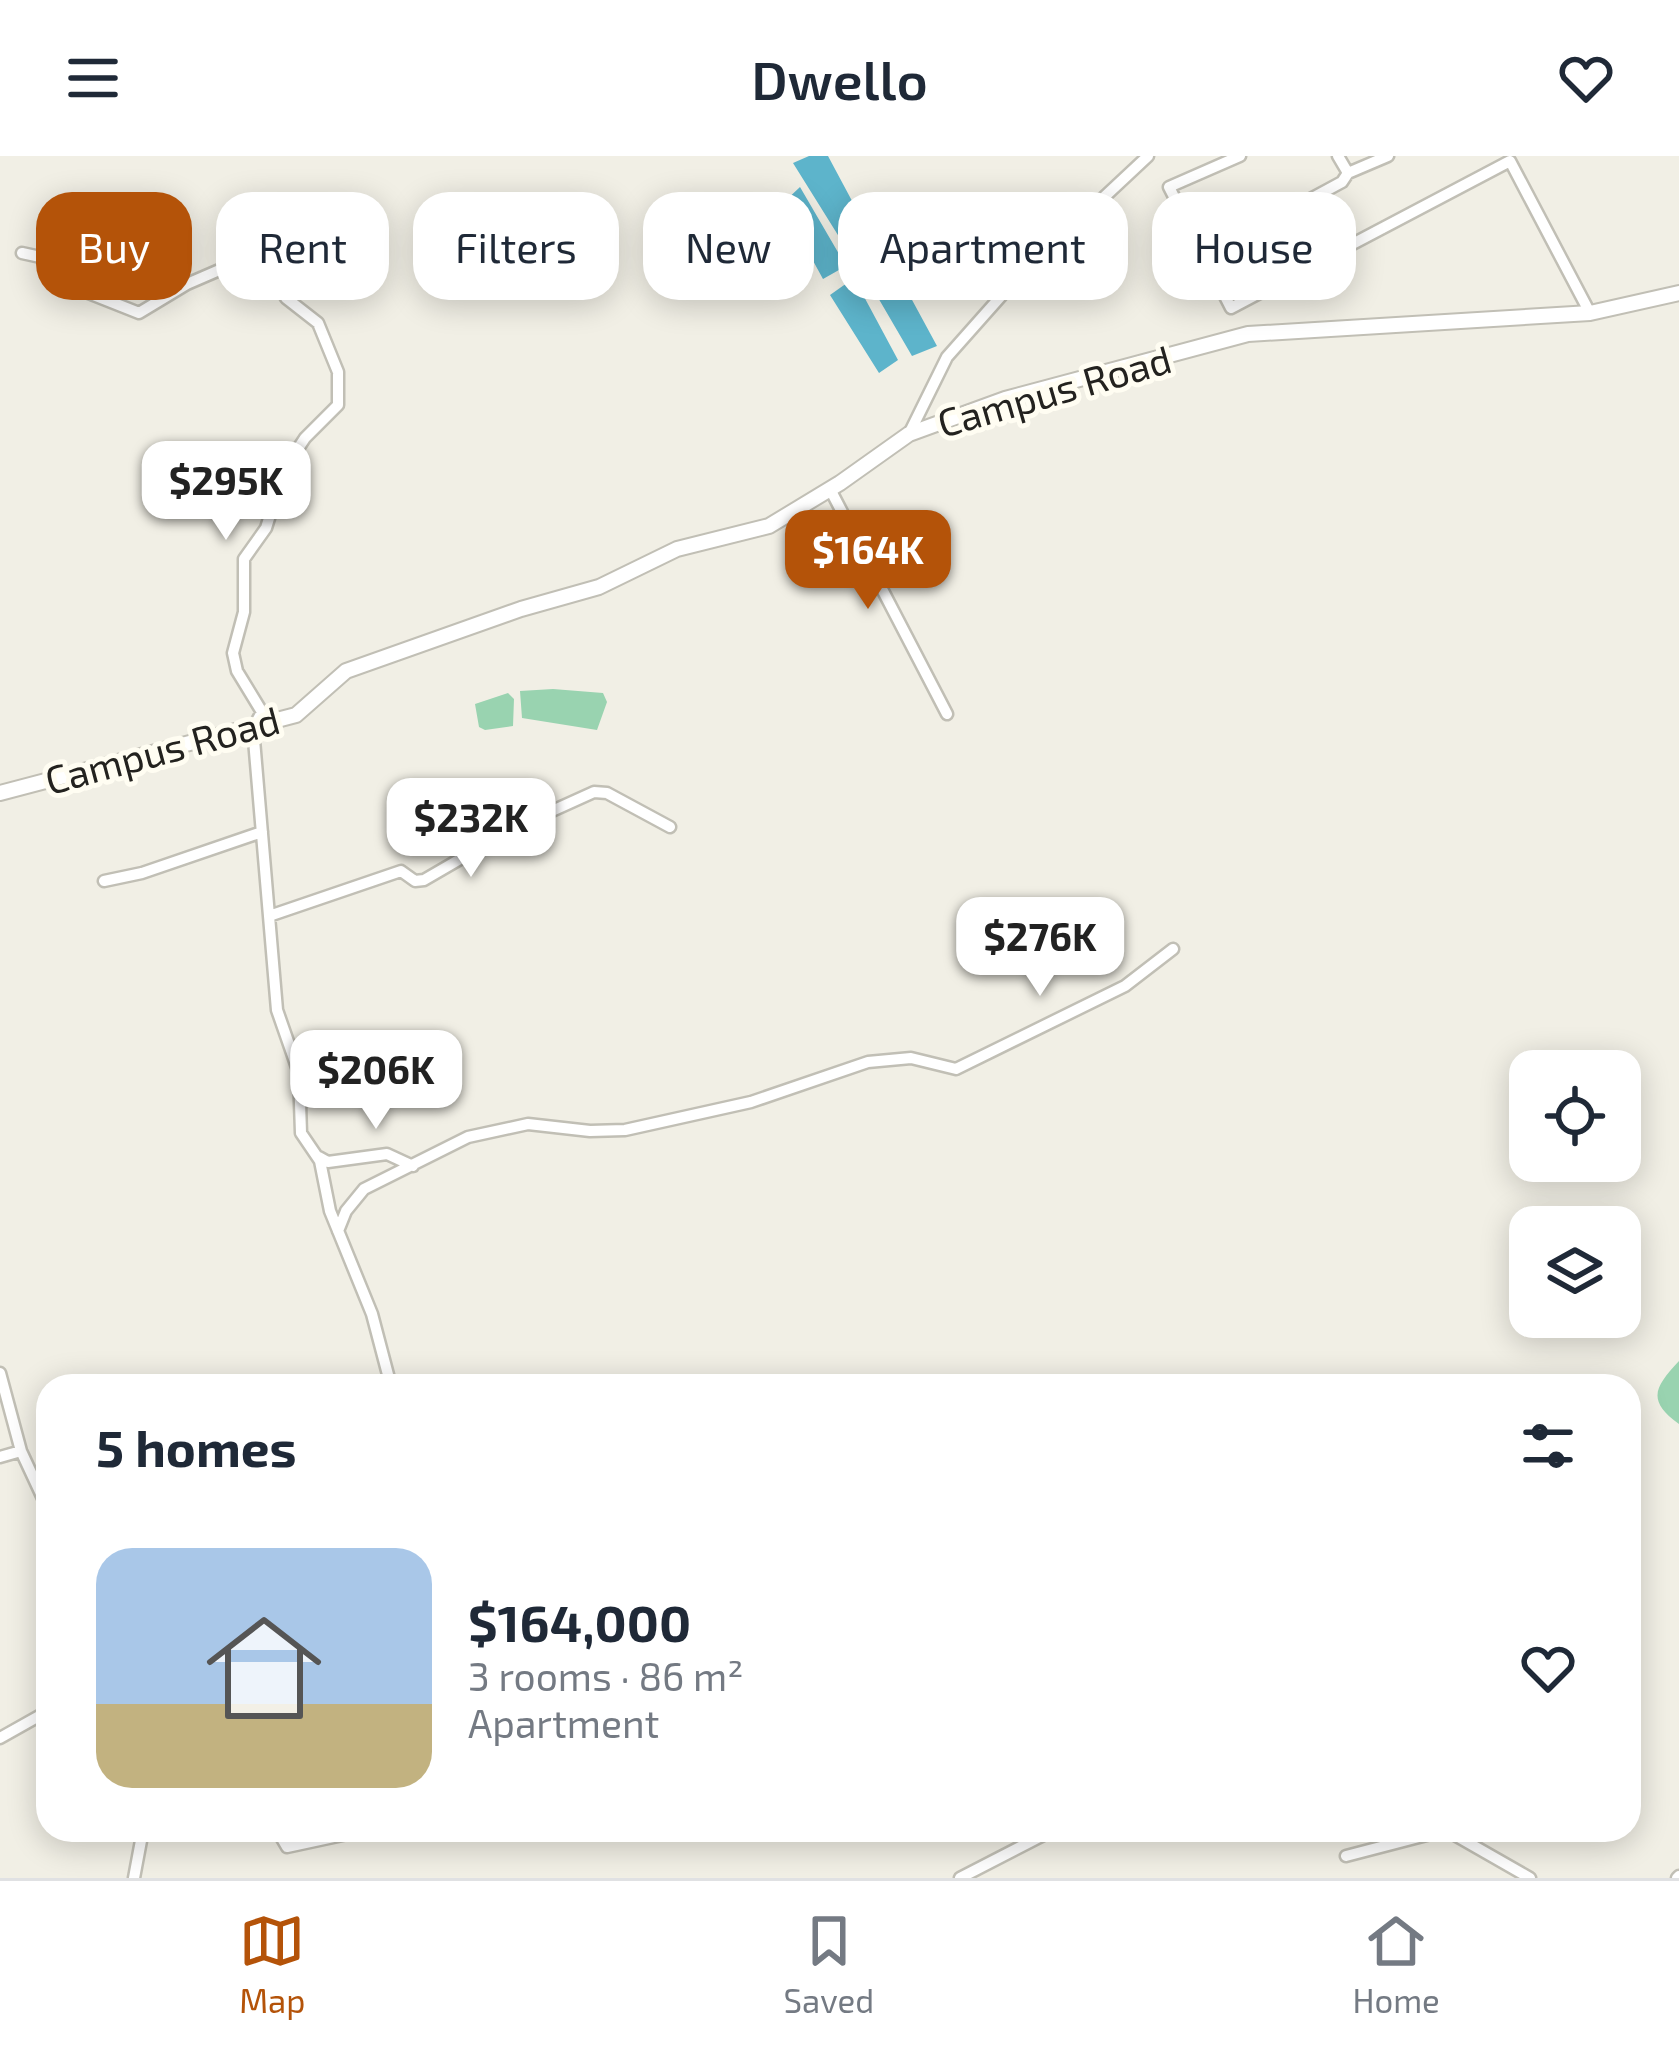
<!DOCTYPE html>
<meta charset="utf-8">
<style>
:root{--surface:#fff;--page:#f2f2f3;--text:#1f2937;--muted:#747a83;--line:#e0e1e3;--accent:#b45309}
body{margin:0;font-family:"Exo 2",sans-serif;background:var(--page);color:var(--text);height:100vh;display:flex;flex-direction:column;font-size:45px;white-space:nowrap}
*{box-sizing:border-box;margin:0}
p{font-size:39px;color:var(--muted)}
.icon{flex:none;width:66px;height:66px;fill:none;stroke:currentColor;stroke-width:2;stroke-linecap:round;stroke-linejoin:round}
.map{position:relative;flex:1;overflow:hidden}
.side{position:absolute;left:36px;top:1218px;width:1605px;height:468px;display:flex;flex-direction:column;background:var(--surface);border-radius:36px;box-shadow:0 6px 30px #0003}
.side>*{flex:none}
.hud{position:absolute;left:36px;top:36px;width:1608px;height:108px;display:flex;gap:24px}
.tools{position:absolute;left:1509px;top:894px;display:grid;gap:24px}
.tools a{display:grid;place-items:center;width:132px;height:132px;border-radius:24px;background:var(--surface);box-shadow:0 6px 30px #0003;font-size:60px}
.price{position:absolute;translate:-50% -102px;padding:0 27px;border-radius:24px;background:#fff;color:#222;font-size:39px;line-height:78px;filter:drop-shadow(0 3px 6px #0008)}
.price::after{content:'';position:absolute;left:50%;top:72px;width:36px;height:27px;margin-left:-18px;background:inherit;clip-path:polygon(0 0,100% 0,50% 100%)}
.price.selected{background:var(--accent);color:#fff}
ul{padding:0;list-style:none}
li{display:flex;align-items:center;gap:36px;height:300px;padding:0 60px}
li span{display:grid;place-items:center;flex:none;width:336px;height:240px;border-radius:36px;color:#555}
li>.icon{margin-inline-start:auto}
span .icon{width:144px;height:144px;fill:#fffc;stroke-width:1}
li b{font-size:51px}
h2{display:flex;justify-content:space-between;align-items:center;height:144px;padding:0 60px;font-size:51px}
.pill{padding:0 42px;border-radius:36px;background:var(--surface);box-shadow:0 6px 30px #0003;font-size:42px;line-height:108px}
.pill.selected{background:var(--accent);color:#fff}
header{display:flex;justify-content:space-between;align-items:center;height:156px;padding:0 60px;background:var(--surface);font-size:54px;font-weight:600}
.menu{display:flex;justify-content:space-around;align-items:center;height:168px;border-top:3px solid var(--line);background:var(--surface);font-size:33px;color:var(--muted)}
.menu a{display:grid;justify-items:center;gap:6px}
.menu .selected{color:var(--accent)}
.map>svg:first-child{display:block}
.green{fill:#99d3b0}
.water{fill:#5db4cb}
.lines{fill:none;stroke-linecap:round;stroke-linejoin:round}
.minor-casing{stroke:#c1bfb5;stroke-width:15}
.tertiary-casing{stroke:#c1bfb5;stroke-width:18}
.minor{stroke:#fff;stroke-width:10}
.tertiary{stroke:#fff;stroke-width:14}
.labels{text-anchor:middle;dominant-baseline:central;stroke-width:10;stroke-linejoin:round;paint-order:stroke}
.street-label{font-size:39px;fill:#23221f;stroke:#fffdf2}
</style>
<header><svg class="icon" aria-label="menu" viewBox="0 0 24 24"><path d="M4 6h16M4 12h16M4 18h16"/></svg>Dwello<svg class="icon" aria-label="heart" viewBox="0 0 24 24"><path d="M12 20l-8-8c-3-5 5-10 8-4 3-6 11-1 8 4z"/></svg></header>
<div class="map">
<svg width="1679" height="1722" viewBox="0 0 1679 1722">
<rect width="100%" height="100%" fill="#f1efe5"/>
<path class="green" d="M 553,533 L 603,537 L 607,546 L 597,574 L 522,562 L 520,535 Z
M 508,537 L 514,543 L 513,570 L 485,574 L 479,571 L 475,548 Z
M 1679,1205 L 1679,1268 C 1646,1244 1655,1231 1679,1205 Z"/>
<path class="water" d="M 809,0 L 828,0 L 874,86 L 851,100 L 793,7 Z
M 800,31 L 846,110 L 823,123 L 782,48 Z
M 885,94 L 937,190 L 912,200 L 859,109 Z
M 854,122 L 898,204 L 879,217 L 830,139 Z"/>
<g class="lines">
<g class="minor-casing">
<path id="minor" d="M 1240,0 L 1169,31 L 1231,152 L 1510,5 L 1590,157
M 1338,0 L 1348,17 L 1388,0
M 1201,96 L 1240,81 L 1342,26 L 1348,17
M 22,97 L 45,102 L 86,136 L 139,157 L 187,128 L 224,112 L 265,107 L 286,142 L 318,167 L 338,216 L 338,249 L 305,282 L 284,314 L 266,372 L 244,403 L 244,456 L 233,497 L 237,515 L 262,556 L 253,572 L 277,854 L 299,917 L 301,977 L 320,1005 L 330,1055 L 372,1158 L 391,1230
M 909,278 L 947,201 L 1002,139 L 1034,92 L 1101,44 L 1148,0
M 830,333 L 947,558
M 104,725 L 142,717 L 262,676
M 269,760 L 401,715 L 415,725 L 424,724 L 510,674 L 594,636 L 607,637 L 670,671
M 319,1001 L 328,1006 L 387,998 L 413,1010
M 338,1075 L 346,1055 L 364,1033 L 468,981 L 528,968 L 590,975 L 625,974 L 751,946 L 868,906 L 911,902 L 956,913 L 1125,830 L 1173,793
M 0,1217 L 21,1295 L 48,1353
M 0,1301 L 21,1295
M 0,1582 L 48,1555
M 277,1674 L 287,1691 L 366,1674
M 1346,1700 L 1446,1674 L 1530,1722
M 134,1722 L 143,1674
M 960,1722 L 1053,1674
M 1677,1722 L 1679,1720"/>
</g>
<g class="tertiary-casing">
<path id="tertiary" d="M 0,637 L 296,559 L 346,515 L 521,453 L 599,431 L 677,393 L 769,370 L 840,327 L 909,278 L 1005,243 L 1248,178 L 1590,157 L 1679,137"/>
</g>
<use href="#minor" class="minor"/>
<use href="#tertiary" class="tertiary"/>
</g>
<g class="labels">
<g class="street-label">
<text transform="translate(1054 234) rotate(-16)">Campus Road</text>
<text transform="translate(162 593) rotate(-15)">Campus Road</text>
</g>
</g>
</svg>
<div class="tools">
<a><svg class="icon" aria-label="locate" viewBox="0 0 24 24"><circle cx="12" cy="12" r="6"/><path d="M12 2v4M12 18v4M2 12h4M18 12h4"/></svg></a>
<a><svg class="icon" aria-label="layers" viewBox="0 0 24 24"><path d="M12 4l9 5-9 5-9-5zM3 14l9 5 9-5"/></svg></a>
</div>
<b class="price" style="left:226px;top:387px">$295K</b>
<b class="price selected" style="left:868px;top:456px">$164K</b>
<b class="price" style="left:471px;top:724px">$232K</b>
<b class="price" style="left:1040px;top:843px">$276K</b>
<b class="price" style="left:376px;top:976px">$206K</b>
<div class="hud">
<a class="pill selected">Buy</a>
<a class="pill">Rent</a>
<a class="pill">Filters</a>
<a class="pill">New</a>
<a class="pill">Apartment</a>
<a class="pill">House</a>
</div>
<section class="side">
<h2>5 homes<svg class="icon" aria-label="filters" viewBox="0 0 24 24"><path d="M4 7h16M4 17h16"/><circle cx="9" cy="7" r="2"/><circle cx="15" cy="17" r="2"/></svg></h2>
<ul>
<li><span style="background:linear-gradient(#a9c7e8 65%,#c2b280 0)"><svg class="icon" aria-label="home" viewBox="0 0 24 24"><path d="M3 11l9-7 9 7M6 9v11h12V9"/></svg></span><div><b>$164,000</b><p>3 rooms · 86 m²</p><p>Apartment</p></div><svg class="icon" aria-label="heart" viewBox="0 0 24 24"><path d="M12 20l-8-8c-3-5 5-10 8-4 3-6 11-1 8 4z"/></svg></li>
</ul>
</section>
</div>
<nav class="menu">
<a class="selected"><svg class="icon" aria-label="map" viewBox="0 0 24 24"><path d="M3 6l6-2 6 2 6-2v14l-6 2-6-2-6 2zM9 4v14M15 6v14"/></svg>Map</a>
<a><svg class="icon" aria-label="saved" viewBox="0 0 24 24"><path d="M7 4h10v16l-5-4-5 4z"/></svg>Saved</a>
<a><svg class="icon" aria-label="home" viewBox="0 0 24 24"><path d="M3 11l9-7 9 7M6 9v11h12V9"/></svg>Home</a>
</nav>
